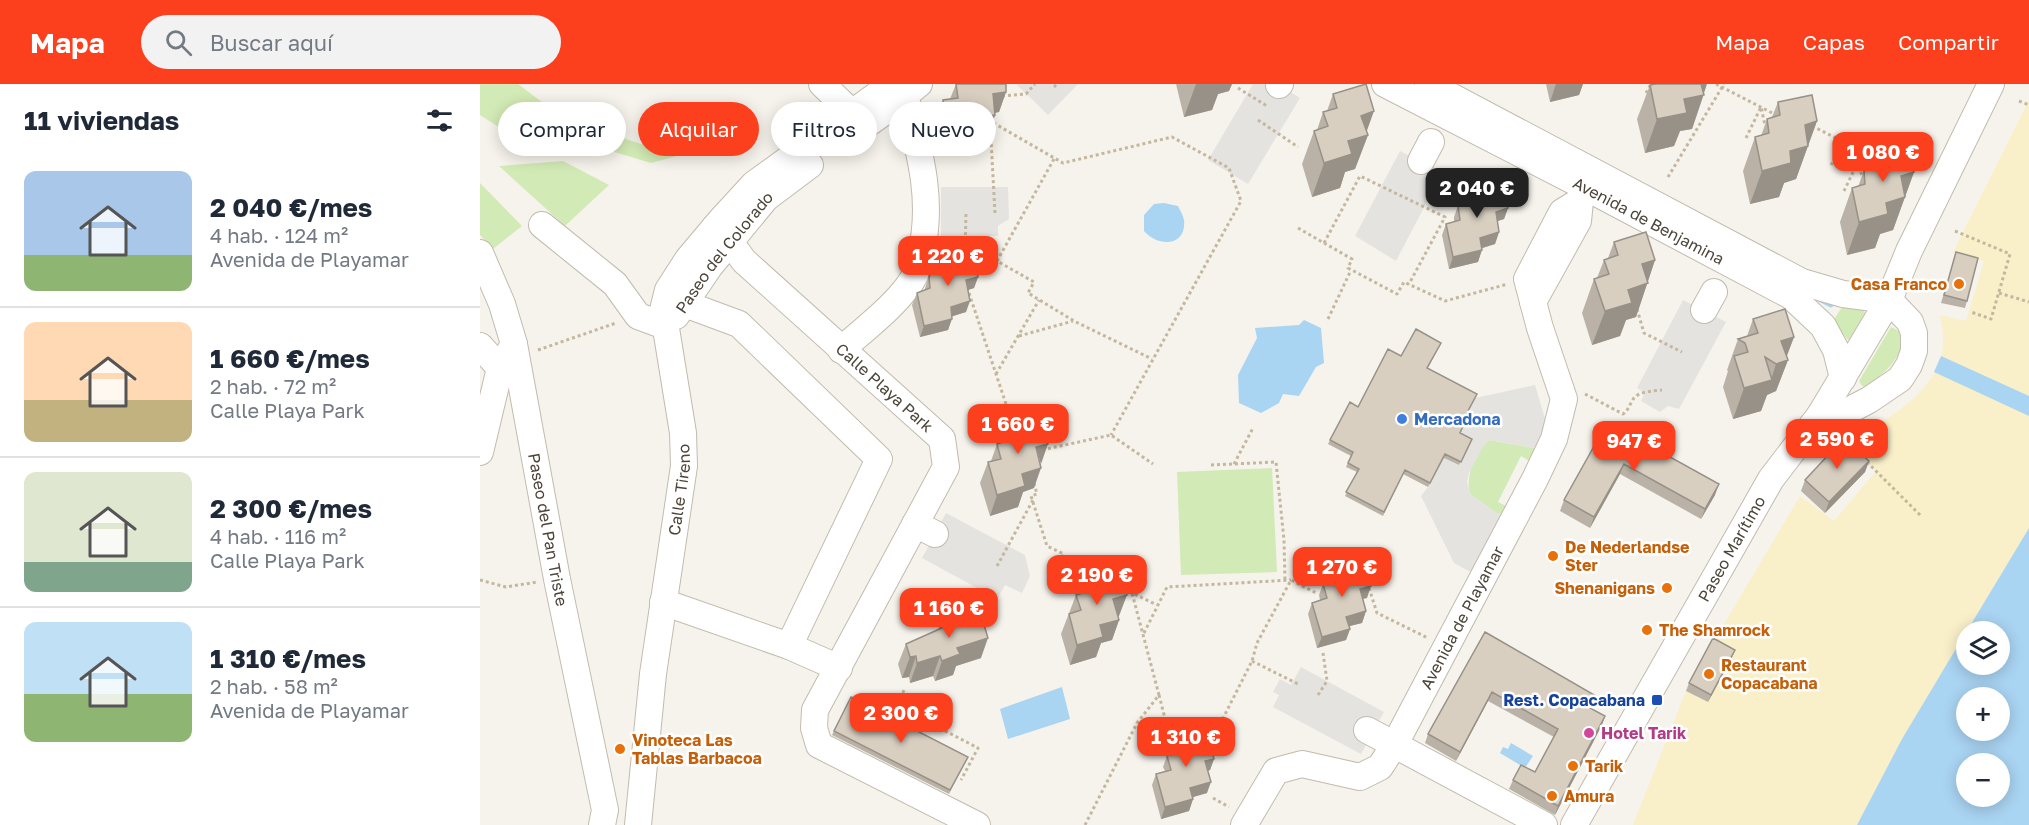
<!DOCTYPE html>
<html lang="es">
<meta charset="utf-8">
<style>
:root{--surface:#fff;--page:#f2f2f3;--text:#1f2937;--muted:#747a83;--line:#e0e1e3;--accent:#fc3f1d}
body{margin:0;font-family:"Golos Text",sans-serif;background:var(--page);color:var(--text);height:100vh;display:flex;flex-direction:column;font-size:22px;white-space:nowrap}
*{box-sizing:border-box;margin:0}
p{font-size:20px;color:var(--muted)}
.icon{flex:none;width:33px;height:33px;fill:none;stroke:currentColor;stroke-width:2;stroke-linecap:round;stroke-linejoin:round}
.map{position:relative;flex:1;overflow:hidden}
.details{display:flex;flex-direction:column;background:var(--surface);width:480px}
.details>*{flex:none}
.top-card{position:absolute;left:18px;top:18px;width:570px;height:54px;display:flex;gap:12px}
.fabs{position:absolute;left:1476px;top:537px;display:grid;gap:12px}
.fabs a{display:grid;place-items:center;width:54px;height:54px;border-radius:50%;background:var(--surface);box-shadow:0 3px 15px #0003;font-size:30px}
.price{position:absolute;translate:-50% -51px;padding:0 14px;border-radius:12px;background:var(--accent);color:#fff;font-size:20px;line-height:39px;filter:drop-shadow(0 2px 3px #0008)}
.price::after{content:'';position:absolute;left:50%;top:36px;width:18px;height:14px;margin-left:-9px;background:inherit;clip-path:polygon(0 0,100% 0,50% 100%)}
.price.on{background:#222;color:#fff}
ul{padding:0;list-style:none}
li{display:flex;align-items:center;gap:18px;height:150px;padding:0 24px}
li+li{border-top:2px solid var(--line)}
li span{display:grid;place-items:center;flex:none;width:168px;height:120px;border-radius:12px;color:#555}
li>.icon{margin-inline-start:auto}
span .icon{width:72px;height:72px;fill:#fffc;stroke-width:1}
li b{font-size:26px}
h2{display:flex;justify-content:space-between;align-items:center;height:72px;padding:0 24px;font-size:26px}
.pill{padding:0 21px;border-radius:27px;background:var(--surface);box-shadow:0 3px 15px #0003;font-size:21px;line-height:54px}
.pill.on{background:var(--accent);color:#fff}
header{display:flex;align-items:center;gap:36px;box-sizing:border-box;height:84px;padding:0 30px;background:var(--accent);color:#fff}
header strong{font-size:28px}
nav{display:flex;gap:33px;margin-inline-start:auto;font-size:21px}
.search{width:420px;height:54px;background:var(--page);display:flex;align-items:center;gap:15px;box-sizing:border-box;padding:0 21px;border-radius:33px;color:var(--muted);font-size:22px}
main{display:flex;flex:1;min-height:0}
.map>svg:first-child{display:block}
.green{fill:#d2eab5}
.sand{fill:#f9efc9}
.parking{fill:#e5e3e0}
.water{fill:#a9d4f2;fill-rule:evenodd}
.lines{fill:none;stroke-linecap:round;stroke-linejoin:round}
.stream{stroke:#a9d4f2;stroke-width:5}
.minor-casing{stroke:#c2bbae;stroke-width:28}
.path{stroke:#c4b79f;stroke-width:3;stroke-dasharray:3 3;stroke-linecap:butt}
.minor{stroke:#fff;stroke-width:26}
.wall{fill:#bab2a6}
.shaded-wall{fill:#979187}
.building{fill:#d8cfc1;stroke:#979187;stroke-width:1.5}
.food-dot{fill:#e8710a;stroke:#fff;stroke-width:2}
.shop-dot{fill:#3f7fe0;stroke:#fff;stroke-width:2}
.transit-dot{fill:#1a4fb4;stroke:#fff;stroke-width:2}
.hotel-dot{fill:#d1479c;stroke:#fff;stroke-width:2}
.labels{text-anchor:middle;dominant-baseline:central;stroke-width:5;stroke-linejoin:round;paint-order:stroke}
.street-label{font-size:16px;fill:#4b4439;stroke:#fff}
.food-label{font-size:16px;font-weight:bold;fill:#c56008;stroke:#fff;text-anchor:start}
.shop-label{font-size:16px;font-weight:bold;fill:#366cbe;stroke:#fff;text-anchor:start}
.transit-label{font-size:16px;font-weight:bold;fill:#164399;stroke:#fff;text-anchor:end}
.hotel-label{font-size:16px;font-weight:bold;fill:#b23c85;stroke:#fff;text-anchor:start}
</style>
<header>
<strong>Mapa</strong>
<div class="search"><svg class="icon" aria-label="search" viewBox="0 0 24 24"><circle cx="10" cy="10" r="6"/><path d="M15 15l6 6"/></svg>Buscar aquí</div>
<nav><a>Mapa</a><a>Capas</a><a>Compartir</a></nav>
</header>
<main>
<section class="details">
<h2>11 viviendas<svg class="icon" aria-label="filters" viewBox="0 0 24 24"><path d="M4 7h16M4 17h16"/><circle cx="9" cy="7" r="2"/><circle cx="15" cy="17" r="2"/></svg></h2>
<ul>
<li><span style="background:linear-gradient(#a9c7e8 70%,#8fb573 0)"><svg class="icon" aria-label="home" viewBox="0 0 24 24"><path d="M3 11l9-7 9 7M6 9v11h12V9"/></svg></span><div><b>2 040 €/mes</b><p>4 hab. · 124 m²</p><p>Avenida de Playamar</p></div></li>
<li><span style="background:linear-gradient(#ffd9b3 65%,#c2b280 0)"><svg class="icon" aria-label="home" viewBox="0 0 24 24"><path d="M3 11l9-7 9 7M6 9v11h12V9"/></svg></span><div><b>1 660 €/mes</b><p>2 hab. · 72 m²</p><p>Calle Playa Park</p></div></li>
<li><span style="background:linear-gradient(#dfe7d0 75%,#7fa58c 0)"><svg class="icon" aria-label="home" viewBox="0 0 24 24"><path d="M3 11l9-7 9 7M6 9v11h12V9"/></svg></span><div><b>2 300 €/mes</b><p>4 hab. · 116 m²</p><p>Calle Playa Park</p></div></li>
<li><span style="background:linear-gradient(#bfe0f5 60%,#8fb573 0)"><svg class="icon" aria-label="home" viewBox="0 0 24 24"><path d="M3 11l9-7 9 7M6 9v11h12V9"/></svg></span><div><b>1 310 €/mes</b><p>2 hab. · 58 m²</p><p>Avenida de Playamar</p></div></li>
</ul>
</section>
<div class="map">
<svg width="1549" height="741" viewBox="0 0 1549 741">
<rect width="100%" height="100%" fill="#f6f3ec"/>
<path class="green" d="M 0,0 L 38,0 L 83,34 L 197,72 L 171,79 L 81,52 L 31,51 L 0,31 Z
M 83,77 L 129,101 L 85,142 L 19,82 Z
M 0,99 L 42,142 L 13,165 L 0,151 Z
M 1364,220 L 1382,224 L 1385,229 L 1370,254 L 1368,256 L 1353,237 Z
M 1411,243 L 1419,247 L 1424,254 C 1419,278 1404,289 1386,303 L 1382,302 L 1379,297 Z
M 1009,356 L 1054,364 L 1056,375 L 1054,380 L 1041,372 L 1018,418 L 1028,423 L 1024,428 L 1018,430 L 990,410 C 985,392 995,368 1009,356 Z
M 792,384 L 797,488 L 701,491 L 697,388 Z"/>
<path class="sand" d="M 1549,16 L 1549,444 L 1422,655 L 1377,741 L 1153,741 L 1206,607 L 1228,618 L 1231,562 L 1320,412 L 1354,437 L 1396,387 L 1374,365 L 1373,356 C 1407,335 1463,305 1463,258 C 1464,249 1461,240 1460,231 L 1486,237 L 1504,177 L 1473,168 Z"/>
<path class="parking" d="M 536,0 L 598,0 L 568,31 Z
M 773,0 L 797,0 L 820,14 L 768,100 L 728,76 Z
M 920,67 L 962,89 L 916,177 L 875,152 Z
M 461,103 L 528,103 L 529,135 L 518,142 L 518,152 L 461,152 Z
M 1203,216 L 1246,238 L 1199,325 L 1188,322 L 1180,328 L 1161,317 L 1165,309 L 1157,304 Z
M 1055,301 L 1066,338 L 1056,375 L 1054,364 L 1009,356 L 1004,361 L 989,389 L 987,398 L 990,410 L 1018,430 L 1024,428 L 996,491 L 974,479 L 941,412 L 948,403 L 964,374 L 979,381 L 990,360 L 978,353 L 979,344 L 995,314 Z
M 466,429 L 545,471 L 550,492 L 542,509 L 525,501 L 517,515 L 442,474 Z
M 821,583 L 904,628 L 881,670 L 793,623 L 799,611 L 793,608 L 800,595 L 811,601 Z"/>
<path class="water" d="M 684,119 L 698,122 C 700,126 703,131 704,136 C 707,162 679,164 664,147 L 664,131 L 674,120 Z
M 824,236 L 841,244 L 844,279 L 836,283 L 819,312 L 803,310 L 799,319 L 781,329 L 759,319 L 758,291 L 777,254 L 775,244 L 819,241 Z
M 1461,272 L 1549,312 L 1549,332 L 1454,288 Z
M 1549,444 L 1549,741 L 1377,741 L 1422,655 L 1486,548 L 1486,580 L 1520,580 L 1520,548 L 1487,547 ZM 1486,614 L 1520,614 L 1520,646 L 1486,646 ZM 1486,680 L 1520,680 L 1520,712 L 1486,712 Z
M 582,603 L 590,635 L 528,655 L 520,625 Z
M 1031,659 L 1053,672 L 1045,684 L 1020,669 L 1023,663 L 1028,665 Z"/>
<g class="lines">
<path class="stream" d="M 1341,216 L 1351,221"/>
<g class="minor-casing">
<g id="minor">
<path d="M 342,0 L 372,29"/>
<path id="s1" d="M 905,0 L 1107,104 L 1311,212 L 1343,242 L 1356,266 L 1363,294"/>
<path d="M 948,0 L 1322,198 L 1363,210 L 1409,216 L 1430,238 L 1434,249 L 1434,267 L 1429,281 L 1420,295 L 1389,316 L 1364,329 L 1340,331"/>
<path d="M 799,1 L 800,0"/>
<path d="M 372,51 L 407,26 L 439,0"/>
<path d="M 941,77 L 951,58"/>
<path d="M 62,141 L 135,200 L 158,232 L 185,242"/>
<path id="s2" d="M 235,143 L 250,158 L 264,177 L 462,355 L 466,383 L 335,626 L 334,644 L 339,661 L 497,741"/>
<path id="s3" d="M 0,169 L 22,220 L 34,260 L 77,495 L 125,726 L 122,741"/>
<path d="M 1053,218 L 1098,137 L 1100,117 L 1106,106"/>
<path d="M 205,220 L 259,240 L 399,375 L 309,562 L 359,584"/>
<path d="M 1224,226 L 1234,208"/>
<path id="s4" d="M 196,232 L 230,182 L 286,114 L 330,81"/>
<path d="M 0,262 L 20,284"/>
<path d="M 361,266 C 383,246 422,217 435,191 C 437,186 438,179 440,173 C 455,118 439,65 425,11"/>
<path d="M 0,368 L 20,284 L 34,260"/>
<path d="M 435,440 L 455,450"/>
<path d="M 183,518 L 309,562"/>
<path d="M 887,646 L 1064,741"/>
<path id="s5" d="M 158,741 L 173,590 L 204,382 L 203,349 L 183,226 L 188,206 L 208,175 L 240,137 L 274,100 L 412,0"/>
<path id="s6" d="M 764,741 L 796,687 L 822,680 L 880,693 L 900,683 L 915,660 L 1055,395 L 1074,355 L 1084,315 L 1060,244 L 1047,195 L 1082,128 L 1100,117"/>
<path id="s7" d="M 1094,741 L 1291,395 L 1340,331 L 1409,216 L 1429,167 L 1511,0"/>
</g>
</g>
<path class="path" d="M 1236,0 L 1296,31
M 574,3 L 577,0
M 758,4 L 787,22
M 1166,9 L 1171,0
M 522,12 L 546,10 L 555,0
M 1539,17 L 1549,21
M 778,36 L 818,63
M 1332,42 L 1382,67 L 1378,79 L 1382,92
M 1266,54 L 1281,23 L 1285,41
M 574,75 L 517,177 L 554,198 L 548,209 L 594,237 L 672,275
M 1351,81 L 1364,58
M 1188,93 L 1244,0
M 1364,107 L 1377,80
M 515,129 L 510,37 L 583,79 L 692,53 L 749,84 L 761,117 L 631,351
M 818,144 L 872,175 L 868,184 L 917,210 L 924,198 L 965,217 L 1028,200
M 1475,147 L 1530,170 L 1511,235 L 1491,228
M 844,159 L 880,92 L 965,133 L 929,200
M 485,169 L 486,129
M 495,187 L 517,177
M 489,209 L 534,344
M 1519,209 L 1549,218
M 1157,225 L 1164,249 L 1202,268
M 848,235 L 871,186
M 539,252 L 593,237
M 58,266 L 136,239
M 516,290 L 559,216
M 1105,310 L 1143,330 C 1149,326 1150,319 1154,314 C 1160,307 1174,307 1182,306
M 562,366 L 631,351 L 673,380
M 1387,378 L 1442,433
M 754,380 L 773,344
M 731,381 L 796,378 L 804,456 L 805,497
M 554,399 L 557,410 L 551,412 L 567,462 L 584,470 L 582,475 L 616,491
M 517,482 L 553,416
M 0,496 L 26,503 L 57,498
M 889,504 L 897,529 L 948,554
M 644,505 L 677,521
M 664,549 L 687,503 L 811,496
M 772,577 L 818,600
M 679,611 L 691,658
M 838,611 L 847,597 L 843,569
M 417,622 L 498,664 L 481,696
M 410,636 L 425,604
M 729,662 L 772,577 L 777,559 L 811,496 L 836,509
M 733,714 L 749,723
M 605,741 L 657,639 L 679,611 L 652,509"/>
<use href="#minor" class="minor"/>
</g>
<path class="wall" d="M 476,0 L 526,8 L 519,28 L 515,29 L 515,31 L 508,52 L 494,53 L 489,67 L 459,70 L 455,36 L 463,16 L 470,15 Z
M 696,0 L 752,0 L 749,7 L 738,10 L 732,26 L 704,33 Z
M 1066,0 L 1103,0 L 1099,11 L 1070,18 Z
M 1170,1 L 1224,10 L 1212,45 L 1200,47 L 1194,62 L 1165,69 L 1157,35 Z
M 853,10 L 887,48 L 888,51 L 875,85 L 865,88 L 860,104 L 832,113 L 822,80 L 834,47 L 837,46 L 843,28 L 847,27 Z
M 1298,18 L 1337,37 L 1316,95 L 1304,99 L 1299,113 L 1270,120 L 1263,87 L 1275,53 L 1281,52 L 1287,35 L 1292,33 Z
M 1394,69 L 1434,88 L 1413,146 L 1400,150 L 1395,164 L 1367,171 L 1360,138 L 1372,104 L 1378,103 L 1384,86 L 1388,85 Z
M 988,105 L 1028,124 L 1024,135 L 1017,137 L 1019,148 L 1015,160 L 1002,164 L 998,178 L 969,185 L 962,151 L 966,140 L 974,138 L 974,133 L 978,122 L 985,120 L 984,116 Z
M 1134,158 L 1175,176 L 1156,233 L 1146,236 L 1140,252 L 1112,261 L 1102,229 L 1114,195 L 1117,194 L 1124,176 L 1128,174 Z
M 1476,168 L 1487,217 L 1485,224 L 1461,219 Z
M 459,173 L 498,193 L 494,204 L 488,206 L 486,228 L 472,232 L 468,246 L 440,253 L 432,221 L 437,209 L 445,206 L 445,204 L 449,193 L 455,188 L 455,184 Z
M 1273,235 L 1314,253 L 1306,273 L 1308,276 L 1296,307 L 1287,311 L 1281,327 L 1253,335 L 1243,303 L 1248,287 L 1247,286 L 1258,255 L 1267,252 Z
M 961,259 L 948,284 L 995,314 L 981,341 L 980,349 L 990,359 L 979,381 L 964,374 L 948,403 L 923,390 L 903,432 L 865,412 L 877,388 L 866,383 L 871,372 L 848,360 L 850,356 L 921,272 Z
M 527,341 L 560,380 L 554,404 L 543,408 L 538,423 L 510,432 L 500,399 L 508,378 L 511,377 L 517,360 L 521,358 Z
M 1172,363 L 1235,411 L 1221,435 L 1140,390 L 1110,444 L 1080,427 L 1084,416 Z
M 1389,377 L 1385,388 L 1345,429 L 1321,407 L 1325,396 Z
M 850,484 L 887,514 L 882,515 L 886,527 L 882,539 L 869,542 L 870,545 L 866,556 L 837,564 L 828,530 L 832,519 L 840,516 L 839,511 L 843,500 L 847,499 L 846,495 Z
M 606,493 L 639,532 L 638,532 L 639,536 L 632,556 L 621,559 L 616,573 L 590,581 L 581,550 L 596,511 L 600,510 Z
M 462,536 L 501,574 L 476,582 L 473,591 L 455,597 L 453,592 L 430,599 L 429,593 L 422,594 L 418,580 L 426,560 L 458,546 Z
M 1005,548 L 1111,625 L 1122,641 L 1075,731 L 1029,705 L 1033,696 L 1055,688 L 1074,653 L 1008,617 L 976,677 L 945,659 L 948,650 Z
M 1255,566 L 1252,573 L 1228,618 L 1206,607 L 1209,599 Z
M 354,647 L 488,673 L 469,710 L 352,651 Z
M 696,653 L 734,675 L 730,686 L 728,687 L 727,709 L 713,713 L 713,715 L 709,727 L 681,735 L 672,701 L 676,690 L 685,687 L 683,683 L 687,672 L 694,670 L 692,664 Z"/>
<path class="shaded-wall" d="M 716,0 L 752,0 L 749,7 L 738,10 L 732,26 L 704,33 Z
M 1076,0 L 1103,0 L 1099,11 L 1070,18 Z
M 1215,0 L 1227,0 L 1212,45 L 1200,47 L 1194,62 L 1165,69 L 1177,35 L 1204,15 Z
M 526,8 L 519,28 L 506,30 L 513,10 Z
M 894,27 L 885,52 L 888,51 L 875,85 L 865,88 L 860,104 L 832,113 L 844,79 L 868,57 L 881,32 Z
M 515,31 L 508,52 L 494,53 L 489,67 L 459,70 L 467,50 L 495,33 Z
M 1337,37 L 1316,95 L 1304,99 L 1299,113 L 1270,120 L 1282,87 L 1310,67 L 1325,41 Z
M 1434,88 L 1413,146 L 1400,150 L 1395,164 L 1367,171 L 1379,138 L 1421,92 Z
M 1028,124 L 1024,135 L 1012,139 L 1016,128 Z
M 1019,148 L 1015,160 L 996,166 L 1000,154 Z
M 1002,166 L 998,178 L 969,185 L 973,173 Z
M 1175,176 L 1156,233 L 1146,236 L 1140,252 L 1112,261 L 1125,227 L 1148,206 L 1162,180 Z
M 498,193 L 494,204 L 482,208 L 486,196 Z
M 490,217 L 486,228 L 467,234 L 471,223 Z
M 472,235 L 468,246 L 440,253 L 444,242 Z
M 1314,253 L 1305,277 L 1308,276 L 1296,307 L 1287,311 L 1281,327 L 1253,335 L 1264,304 L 1291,296 L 1296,280 L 1301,257 Z
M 568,360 L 561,380 L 556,363 Z
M 1389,377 L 1385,388 L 1345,429 L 1349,418 Z
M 1144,380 L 1140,390 L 1110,444 L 1114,433 Z
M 561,384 L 554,404 L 543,408 L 538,423 L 510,432 L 517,411 L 542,390 Z
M 1239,400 L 1235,411 L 1221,435 L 1225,425 Z
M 891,502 L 887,514 L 876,516 L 880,505 Z
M 647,511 L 639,532 L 626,535 L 633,515 Z
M 886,527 L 882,539 L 862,544 L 866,533 Z
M 639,536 L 632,556 L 621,559 L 616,573 L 590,581 L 597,561 L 620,541 Z
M 870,545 L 866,556 L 837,564 L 842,553 Z
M 508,554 L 501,574 L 476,582 L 473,591 L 455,597 L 462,577 L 477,564 Z
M 1255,566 L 1252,573 L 1228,618 L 1231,611 Z
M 436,572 L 429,593 L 422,594 L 430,573 Z
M 460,572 L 453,592 L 430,599 L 437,579 Z
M 1012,608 L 1008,617 L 976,677 L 980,668 Z
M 1125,632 L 1122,641 L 1075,731 L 1078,722 Z
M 734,675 L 730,686 L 721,688 L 725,677 Z
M 731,698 L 727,709 L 706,715 L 710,704 Z
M 713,715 L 709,727 L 681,735 L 685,723 Z"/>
<path class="building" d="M 476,0 L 526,0 L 526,8 L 513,10 L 515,31 L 495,33 L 496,47 L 467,50 L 463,16 L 478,14 Z
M 886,0 L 894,27 L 881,32 L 888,51 L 868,57 L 872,70 L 844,79 L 834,47 L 848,42 L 843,28 L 857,24 L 853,10 Z
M 1176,0 L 1221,0 L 1224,11 L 1204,15 L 1207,29 L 1177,35 L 1170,1 Z
M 1332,11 L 1337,37 L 1325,41 L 1328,62 L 1310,67 L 1311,79 L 1282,87 L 1275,53 L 1289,49 L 1287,35 L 1300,31 L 1298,18 Z
M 1428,62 L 1434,88 L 1421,92 L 1425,113 L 1406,119 L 1408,130 L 1379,138 L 1372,104 L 1385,100 L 1384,86 L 1397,83 L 1394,69 Z
M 1022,98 L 1028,124 L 1016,128 L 1019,148 L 1000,154 L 1002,166 L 973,173 L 966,140 L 980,136 L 978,122 L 991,118 L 988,105 Z
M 1166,148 L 1175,176 L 1162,180 L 1168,199 L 1148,206 L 1152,219 L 1125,227 L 1114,195 L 1129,190 L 1124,176 L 1138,171 L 1134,158 Z
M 493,166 L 498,193 L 486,196 L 490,217 L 471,223 L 472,235 L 444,242 L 437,209 L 450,204 L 449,193 L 451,189 L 461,187 L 459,173 Z
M 1476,168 L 1498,174 L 1487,217 L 1464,211 Z
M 1305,225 L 1314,253 L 1301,257 L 1308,276 L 1296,280 L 1285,273 L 1292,296 L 1264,304 L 1254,272 L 1268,268 L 1265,259 L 1258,255 L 1278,249 L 1273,235 Z
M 936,245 L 961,259 L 947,284 L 997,310 L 981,340 L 983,342 L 980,349 L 992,355 L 981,378 L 965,370 L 950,399 L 925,386 L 904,428 L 866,408 L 879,385 L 868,379 L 873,368 L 850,356 L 870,318 L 878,323 L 908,265 L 921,272 Z
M 559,332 L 568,360 L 556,363 L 561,384 L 542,390 L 545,402 L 517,411 L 508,378 L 521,375 L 517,360 L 531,355 L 527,341 Z
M 1127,339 L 1172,361 L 1172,363 L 1239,400 L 1225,425 L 1144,380 L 1114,433 L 1084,416 Z
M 1364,354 L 1389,377 L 1349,418 L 1325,396 Z
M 883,475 L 891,502 L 880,505 L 886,527 L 866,533 L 870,545 L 842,553 L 832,519 L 847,514 L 843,500 L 854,497 L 850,484 Z
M 639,484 L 647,511 L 633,515 L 639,536 L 620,541 L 623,553 L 597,561 L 589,530 L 601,526 L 596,511 L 610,507 L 606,493 Z
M 501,531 L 508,554 L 477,564 L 480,570 L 462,577 L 460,572 L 437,579 L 436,572 L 430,573 L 426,560 L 464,543 L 462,536 L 469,534 Z
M 1005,548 L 1116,612 L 1110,624 L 1125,632 L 1078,722 L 1033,696 L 1041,681 L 1055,688 L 1078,645 L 1012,608 L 980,668 L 948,650 Z
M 1233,554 L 1255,566 L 1231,611 L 1209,599 Z
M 371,613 L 488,673 L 470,706 L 354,647 Z
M 726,645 L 734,675 L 725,677 L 731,698 L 710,704 L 713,715 L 685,723 L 676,690 L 691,686 L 687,672 L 700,668 L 696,653 Z"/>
<g class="food-dot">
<circle cx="1479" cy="200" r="6"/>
<circle cx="1073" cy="472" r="6"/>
<circle cx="1187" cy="504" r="6"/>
<circle cx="1167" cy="546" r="6"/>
<circle cx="1229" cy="590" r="6"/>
<circle cx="140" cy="665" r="6"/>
<circle cx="1093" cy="682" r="6"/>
<circle cx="1072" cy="712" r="6"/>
</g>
<circle class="shop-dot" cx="922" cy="335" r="6"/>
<rect class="transit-dot" x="1171" y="610" width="12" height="12" rx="3"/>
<circle class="hotel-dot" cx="1109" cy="649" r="6"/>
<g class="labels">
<g class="street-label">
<text stroke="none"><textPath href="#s1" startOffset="297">Avenida de Benjamina</textPath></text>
<text stroke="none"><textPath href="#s4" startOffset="80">Paseo del Colorado</textPath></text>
<text stroke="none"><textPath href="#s2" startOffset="234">Calle Playa Park</textPath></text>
<text stroke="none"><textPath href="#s5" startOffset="338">Calle Tireno</textPath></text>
<text stroke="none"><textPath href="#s3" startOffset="286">Paseo del Pan Triste</textPath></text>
<text stroke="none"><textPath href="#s7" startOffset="318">Paseo Marítimo</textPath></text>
<text stroke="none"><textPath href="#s6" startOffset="342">Avenida de Playamar</textPath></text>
</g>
<g class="food-label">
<text x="1467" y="200" text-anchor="end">Casa Franco</text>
<text x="1085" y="463">De Nederlandse<tspan x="1085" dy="18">Ster</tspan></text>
<text x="1175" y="504" text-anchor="end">Shenanigans</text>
<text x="1179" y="546">The Shamrock</text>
<text x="1241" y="581">Restaurant<tspan x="1241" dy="18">Copacabana</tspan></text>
<text x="152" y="656">Vinoteca Las<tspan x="152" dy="18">Tablas Barbacoa</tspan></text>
<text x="1105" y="682">Tarik</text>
<text x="1084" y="712">Amura</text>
</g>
<g class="shop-label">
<text x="934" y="335">Mercadona</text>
</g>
<g class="transit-label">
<text x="1165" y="616">Rest. Copacabana</text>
</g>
<g class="hotel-label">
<text x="1121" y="649">Hotel Tarik</text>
</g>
</g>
</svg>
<div class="fabs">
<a><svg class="icon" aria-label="layers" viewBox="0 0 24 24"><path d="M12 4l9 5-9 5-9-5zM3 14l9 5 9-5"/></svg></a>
<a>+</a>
<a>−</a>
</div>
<b class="price" style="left:1403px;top:99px">1 080 €</b>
<b class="price on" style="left:997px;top:135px">2 040 €</b>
<b class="price" style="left:468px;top:203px">1 220 €</b>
<b class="price" style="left:538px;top:371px">1 660 €</b>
<b class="price" style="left:1357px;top:386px">2 590 €</b>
<b class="price" style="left:1154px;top:388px">947 €</b>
<b class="price" style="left:862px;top:514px">1 270 €</b>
<b class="price" style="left:617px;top:522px">2 190 €</b>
<b class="price" style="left:469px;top:555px">1 160 €</b>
<b class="price" style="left:421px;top:660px">2 300 €</b>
<b class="price" style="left:706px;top:684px">1 310 €</b>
<div class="top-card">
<a class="pill">Comprar</a>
<a class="pill on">Alquilar</a>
<a class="pill">Filtros</a>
<a class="pill">Nuevo</a>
</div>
</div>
</main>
